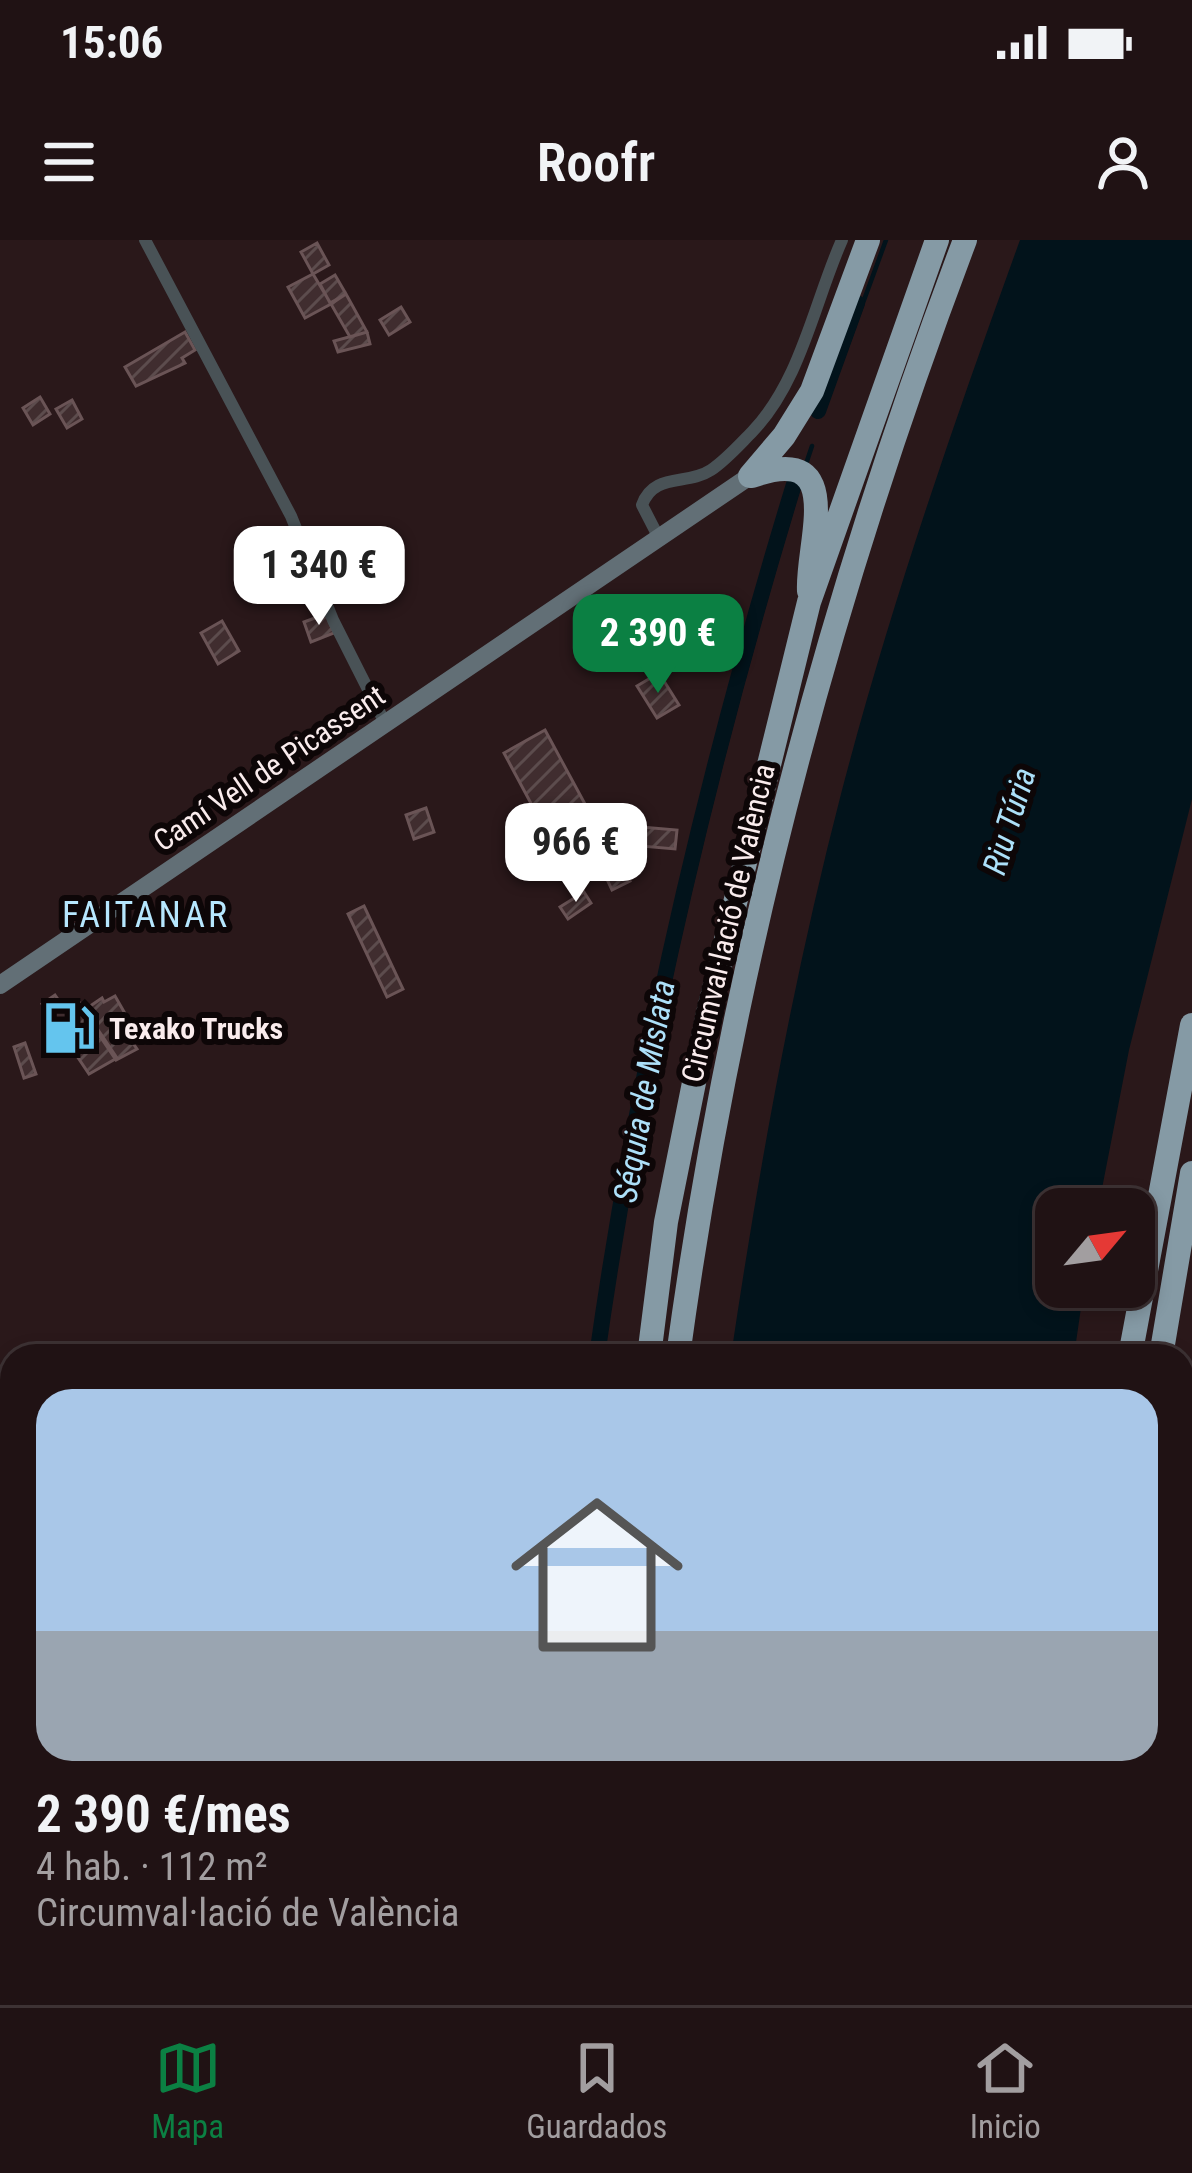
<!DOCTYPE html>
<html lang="es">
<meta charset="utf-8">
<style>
:root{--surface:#201214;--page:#281b1d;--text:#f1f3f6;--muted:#a29ea0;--line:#3d3234;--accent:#0b8043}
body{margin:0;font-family:"Roboto Condensed",sans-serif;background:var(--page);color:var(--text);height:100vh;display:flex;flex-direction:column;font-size:45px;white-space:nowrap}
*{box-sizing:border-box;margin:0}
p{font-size:39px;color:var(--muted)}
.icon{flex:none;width:66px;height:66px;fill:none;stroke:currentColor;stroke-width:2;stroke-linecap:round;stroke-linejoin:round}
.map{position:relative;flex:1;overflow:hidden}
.panel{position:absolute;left:0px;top:1104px;width:1194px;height:663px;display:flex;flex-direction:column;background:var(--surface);border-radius:36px 36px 0 0;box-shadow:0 6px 18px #0003,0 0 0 3px var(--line)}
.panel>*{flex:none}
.needle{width:78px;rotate:61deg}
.tools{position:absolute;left:1035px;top:948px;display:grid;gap:24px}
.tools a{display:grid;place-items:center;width:120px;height:120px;border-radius:24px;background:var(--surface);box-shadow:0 6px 18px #0003,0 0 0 3px var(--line);font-size:60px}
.price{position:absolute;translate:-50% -102px;padding:0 27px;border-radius:24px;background:#fff;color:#222;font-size:39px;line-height:78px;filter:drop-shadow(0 3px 6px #0008)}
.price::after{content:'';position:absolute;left:50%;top:72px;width:36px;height:27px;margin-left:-18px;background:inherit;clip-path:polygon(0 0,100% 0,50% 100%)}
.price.selected{background:var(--accent);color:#fff}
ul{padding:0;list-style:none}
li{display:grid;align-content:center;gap:24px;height:636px;padding:0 36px}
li+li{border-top:3px solid var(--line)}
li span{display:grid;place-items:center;height:372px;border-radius:36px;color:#555}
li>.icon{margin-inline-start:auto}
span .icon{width:216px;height:216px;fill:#fffc;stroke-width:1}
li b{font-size:51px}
.status{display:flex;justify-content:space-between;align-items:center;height:84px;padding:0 60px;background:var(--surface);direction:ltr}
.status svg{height:33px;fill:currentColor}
header{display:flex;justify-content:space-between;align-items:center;height:156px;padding:0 36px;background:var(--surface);font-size:54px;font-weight:600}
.tab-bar{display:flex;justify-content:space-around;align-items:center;height:168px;border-top:3px solid var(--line);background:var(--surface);font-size:33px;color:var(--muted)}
.tab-bar a{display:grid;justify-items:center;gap:6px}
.tab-bar .selected{color:var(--accent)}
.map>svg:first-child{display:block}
.water{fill:#02131b}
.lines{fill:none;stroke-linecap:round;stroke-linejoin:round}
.stream{stroke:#02131b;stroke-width:4.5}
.canal{stroke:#02131b;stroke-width:16}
.building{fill:url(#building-hatch);stroke:#6a5456;stroke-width:3}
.street{stroke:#495256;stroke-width:12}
.secondary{stroke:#626f76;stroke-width:18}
.highway{stroke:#859aa5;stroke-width:24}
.labels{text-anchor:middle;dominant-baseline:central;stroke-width:12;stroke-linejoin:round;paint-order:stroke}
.street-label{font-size:30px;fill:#faeced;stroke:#0d0607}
.poi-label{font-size:30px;font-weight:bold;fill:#faeced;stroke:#0d0607;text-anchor:start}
.water-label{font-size:33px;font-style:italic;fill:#ade0f9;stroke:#0d0607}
.quarter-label{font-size:36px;letter-spacing:3px;fill:#b6e7fe;stroke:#0d0607}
</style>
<div class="status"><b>15:06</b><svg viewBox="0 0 49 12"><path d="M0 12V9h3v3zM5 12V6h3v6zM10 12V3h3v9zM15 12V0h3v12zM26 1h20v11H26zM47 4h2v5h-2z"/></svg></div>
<header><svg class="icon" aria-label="menu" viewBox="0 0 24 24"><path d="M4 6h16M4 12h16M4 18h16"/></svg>Roofr<svg class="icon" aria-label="person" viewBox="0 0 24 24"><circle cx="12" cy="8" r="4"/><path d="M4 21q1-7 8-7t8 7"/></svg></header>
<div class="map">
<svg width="1192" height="1765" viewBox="0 0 1192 1765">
<defs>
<pattern id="building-hatch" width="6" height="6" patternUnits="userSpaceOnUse" patternTransform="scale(3)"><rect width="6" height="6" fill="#402d2f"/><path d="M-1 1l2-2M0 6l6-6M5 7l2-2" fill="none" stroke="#5c4c4d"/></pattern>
</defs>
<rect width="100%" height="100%" fill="#2a181a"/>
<path class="water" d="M 1020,0 L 1192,0 L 1192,559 L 1129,810 L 1098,969 L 1056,969 L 1056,1047 L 1084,1047 L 1074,1116 L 731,1116 C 759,927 793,739 841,554 C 890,366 954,182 1020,0 Z
M 684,1755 L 1027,1755 L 1027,1765 L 684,1765 Z"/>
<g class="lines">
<path class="stream" d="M 823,172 L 886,0
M 806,224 L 812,206
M 602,1116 C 644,820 712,532 799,246
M 558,1765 L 558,1755"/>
<path class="canal" d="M 818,171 L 857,63
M 597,1116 C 639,818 707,529 795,241
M 553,1755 L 553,1765"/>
</g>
<path class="building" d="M 317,3 L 329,25 L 313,34 L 301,12 Z
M 313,34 L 331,64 L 305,78 L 288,47 Z
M 335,35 L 346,54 L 330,63 L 320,44 Z
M 346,54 L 367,92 L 350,97 L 331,64 Z
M 401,67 L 410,82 L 389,95 L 380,80 Z
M 185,92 L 195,110 L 182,118 L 185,123 L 136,146 L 125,127 Z
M 367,92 L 370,104 L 338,112 L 334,101 Z
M 40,157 L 50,174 L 33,185 L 23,168 Z
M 72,160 L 82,179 L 67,188 L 56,169 Z
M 326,374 L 334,393 L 311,402 L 304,382 Z
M 222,381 L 239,411 L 218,424 L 201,393 Z
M 659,433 L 679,465 L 657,478 L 637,446 Z
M 545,490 L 606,603 L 564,625 L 504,513 Z
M 426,568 L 434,592 L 414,599 L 406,575 Z
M 641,587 L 677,590 L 675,609 L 640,606 Z
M 622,624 L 630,641 L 612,650 L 604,633 Z
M 584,652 L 591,663 L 568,679 L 560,667 Z
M 364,666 L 403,749 L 387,757 L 348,674 Z
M 55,755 L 67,772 L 80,763 L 117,818 L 89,834 L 42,764 Z
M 115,756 L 135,791 L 128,796 L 137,809 L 116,820 L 83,771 L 102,758 L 104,762 Z
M 25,803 L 36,834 L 24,838 L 14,807 Z
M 1182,1179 L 1191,1180 L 1192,1230 L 1182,1231 Z"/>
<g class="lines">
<path class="street" d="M 145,0 L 291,276 L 333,380 L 386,485
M 660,300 L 642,265 C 654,232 687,246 711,230 C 726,220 740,204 752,192 C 801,141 814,63 842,0"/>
<path class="secondary" d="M 0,745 L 750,236"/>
<path class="highway" d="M 750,236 L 784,196 L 812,151 L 868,0
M 752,236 C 849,201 806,305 809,351
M 649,1116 L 666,982 L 708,773 L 809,362 L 937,0
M 678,1116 C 730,733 828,361 965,0
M 1130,1116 L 1192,785
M 1161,1116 L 1192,933
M 1182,1544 L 1192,1551
M 1182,1640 L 1192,1630
M 340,1755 L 342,1765
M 584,1755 L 585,1765
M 632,1755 L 632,1765
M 302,1765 L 305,1755
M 1079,1765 L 1079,1755
M 1108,1765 L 1108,1755
M 1149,1765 L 1149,1755"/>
</g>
<defs>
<g id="fuel-bare" transform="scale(4.14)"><path d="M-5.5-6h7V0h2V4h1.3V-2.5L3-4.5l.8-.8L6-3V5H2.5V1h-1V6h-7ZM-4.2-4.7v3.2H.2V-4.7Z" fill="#64c5ee" stroke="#0d0607" stroke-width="2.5" paint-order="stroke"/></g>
</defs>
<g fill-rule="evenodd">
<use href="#fuel-bare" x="69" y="788"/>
</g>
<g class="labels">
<g class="street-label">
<text transform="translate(269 528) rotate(-34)">Camí Vell de Picassent</text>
<text transform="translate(728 683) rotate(-77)">Circumval·lació de València</text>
</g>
<g class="poi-label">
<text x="109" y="788">Texako Trucks</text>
</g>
<g class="water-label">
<text transform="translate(1009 581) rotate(-73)">Riu Túria</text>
<text transform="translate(644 851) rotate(-80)">Séquia de Mislata</text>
</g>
<g class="quarter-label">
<text x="146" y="675">FAITANAR</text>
</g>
</g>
</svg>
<div class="tools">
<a><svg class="needle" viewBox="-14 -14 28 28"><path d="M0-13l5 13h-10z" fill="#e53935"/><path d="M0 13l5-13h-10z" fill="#a29ea0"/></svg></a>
</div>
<b class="price" style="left:319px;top:388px">1 340 €</b>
<b class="price selected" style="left:658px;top:456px">2 390 €</b>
<b class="price" style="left:576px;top:665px">966 €</b>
<section class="panel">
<ul>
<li><span style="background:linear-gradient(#a9c7e8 65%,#9aa5b1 0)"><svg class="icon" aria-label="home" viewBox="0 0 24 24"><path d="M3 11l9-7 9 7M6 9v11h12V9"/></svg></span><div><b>2 390 €/mes</b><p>4 hab. · 112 m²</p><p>Circumval·lació de València</p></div></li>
</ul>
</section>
</div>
<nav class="tab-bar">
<a class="selected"><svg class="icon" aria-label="map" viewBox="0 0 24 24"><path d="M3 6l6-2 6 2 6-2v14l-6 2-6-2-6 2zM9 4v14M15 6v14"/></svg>Mapa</a>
<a><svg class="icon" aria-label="saved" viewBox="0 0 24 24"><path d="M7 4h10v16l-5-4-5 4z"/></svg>Guardados</a>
<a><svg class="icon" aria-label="home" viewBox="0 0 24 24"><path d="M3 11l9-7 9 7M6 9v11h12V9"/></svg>Inicio</a>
</nav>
